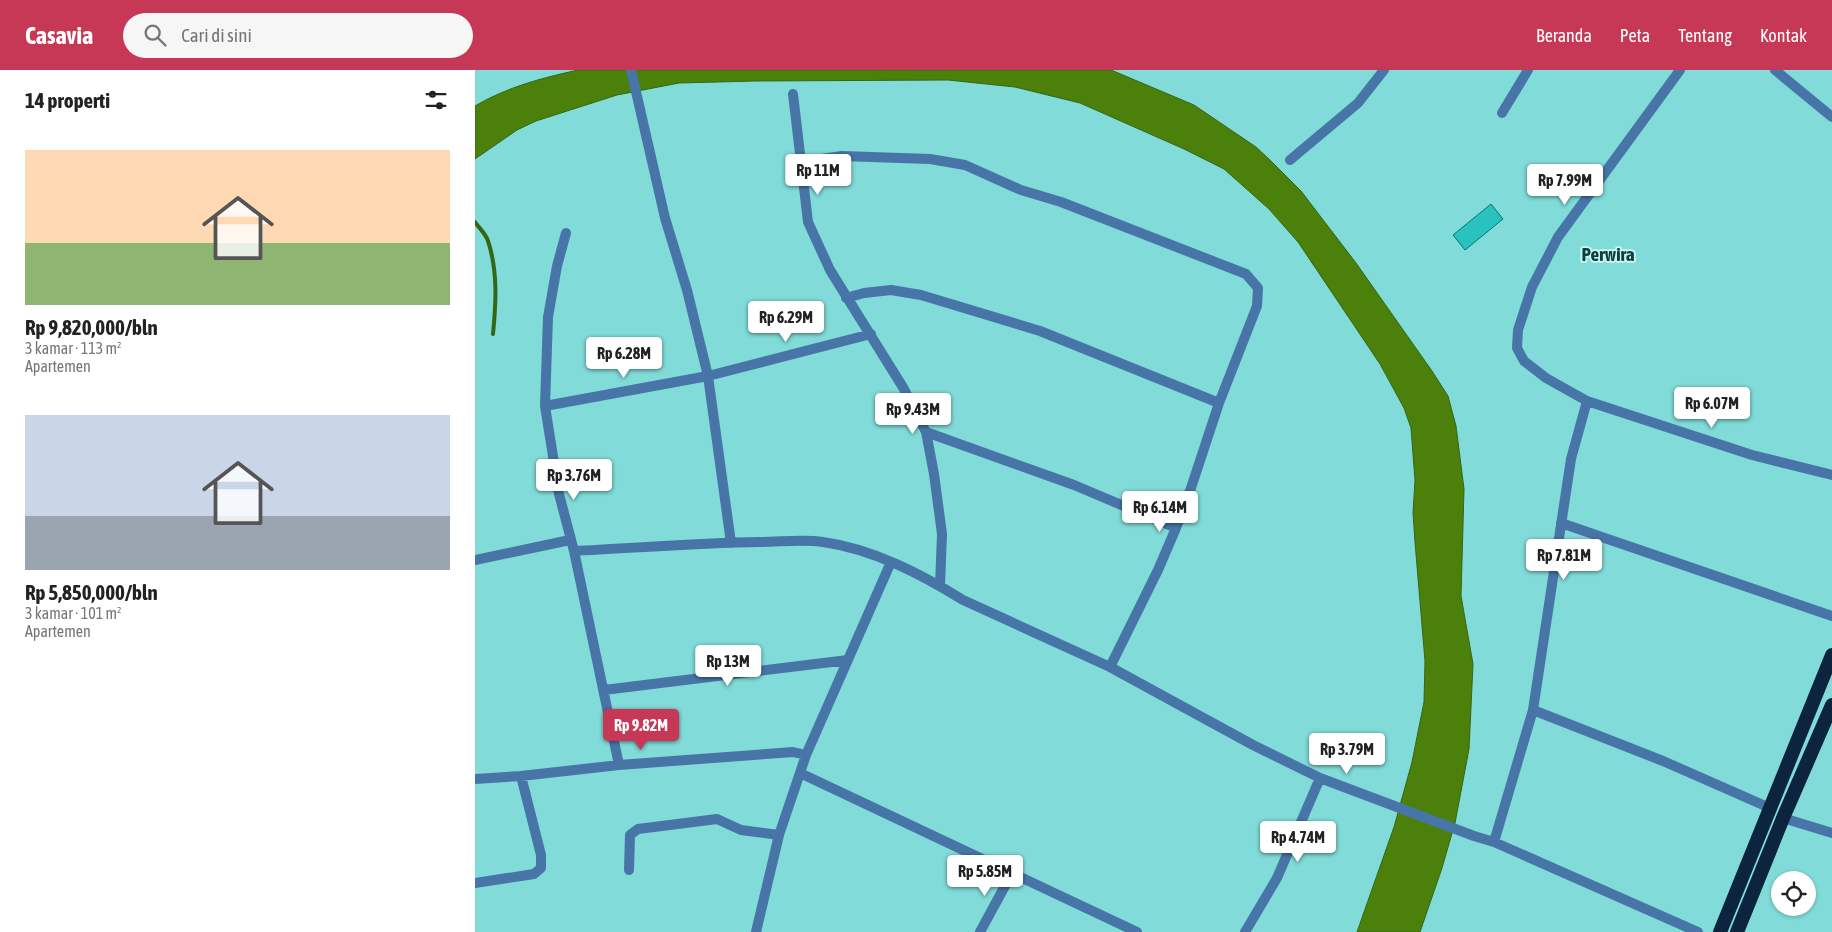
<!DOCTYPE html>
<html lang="id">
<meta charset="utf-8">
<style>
:root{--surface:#fff;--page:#f6f6f6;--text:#222;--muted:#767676;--accent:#c73857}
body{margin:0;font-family:"Asap Condensed",sans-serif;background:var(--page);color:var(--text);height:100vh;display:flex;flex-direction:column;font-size:19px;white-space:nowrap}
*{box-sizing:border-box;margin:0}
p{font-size:16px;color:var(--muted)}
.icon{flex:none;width:28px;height:28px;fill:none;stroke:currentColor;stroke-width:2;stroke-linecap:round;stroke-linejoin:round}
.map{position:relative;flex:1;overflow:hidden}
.panel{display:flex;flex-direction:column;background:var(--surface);width:475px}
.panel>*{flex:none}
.fabs{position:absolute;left:1296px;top:801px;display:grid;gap:10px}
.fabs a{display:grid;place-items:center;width:45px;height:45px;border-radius:50%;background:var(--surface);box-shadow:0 1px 4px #0004;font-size:25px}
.price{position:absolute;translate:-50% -42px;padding:0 11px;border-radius:5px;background:#fff;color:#222;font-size:16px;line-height:32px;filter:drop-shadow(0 1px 2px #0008)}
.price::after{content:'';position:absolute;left:50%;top:30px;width:15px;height:11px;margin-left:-8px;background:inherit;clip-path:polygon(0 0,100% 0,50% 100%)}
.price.on{background:var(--accent);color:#fff}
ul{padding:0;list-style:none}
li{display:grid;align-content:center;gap:10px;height:265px;padding:0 25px}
li span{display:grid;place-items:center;height:155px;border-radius:0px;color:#555}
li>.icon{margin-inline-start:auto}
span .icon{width:90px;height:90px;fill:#fffc;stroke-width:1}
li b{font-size:21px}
h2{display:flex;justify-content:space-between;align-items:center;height:60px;padding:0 25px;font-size:21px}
header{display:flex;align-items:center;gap:30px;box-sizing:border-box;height:70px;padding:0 25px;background:var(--accent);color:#fff}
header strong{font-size:24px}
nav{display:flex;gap:28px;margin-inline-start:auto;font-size:18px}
.search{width:350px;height:45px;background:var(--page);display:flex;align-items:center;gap:12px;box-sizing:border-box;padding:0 18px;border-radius:28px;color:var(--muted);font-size:19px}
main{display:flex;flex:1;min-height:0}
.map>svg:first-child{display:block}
.water{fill:#4b810b;stroke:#346714}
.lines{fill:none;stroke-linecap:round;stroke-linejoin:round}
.stream{stroke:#346714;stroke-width:4}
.building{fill:#29c2bf;stroke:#047573}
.minor{stroke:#4875a8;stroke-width:10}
.trunk{stroke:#0c243e;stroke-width:14}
.labels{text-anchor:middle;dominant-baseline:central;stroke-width:4;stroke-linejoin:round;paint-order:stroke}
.quarter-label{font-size:19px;font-weight:bold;fill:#0b3f3e;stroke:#c9f3f1}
</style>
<header>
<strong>Casavia</strong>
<div class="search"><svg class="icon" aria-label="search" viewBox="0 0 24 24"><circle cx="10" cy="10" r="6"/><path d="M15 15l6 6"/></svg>Cari di sini</div>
<nav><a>Beranda</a><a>Peta</a><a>Tentang</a><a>Kontak</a></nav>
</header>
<main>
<section class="panel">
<h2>14 properti<svg class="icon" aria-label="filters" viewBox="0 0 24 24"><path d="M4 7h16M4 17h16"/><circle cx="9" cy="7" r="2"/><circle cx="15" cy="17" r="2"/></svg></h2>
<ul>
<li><span style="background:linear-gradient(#ffd9b3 60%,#8fb573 0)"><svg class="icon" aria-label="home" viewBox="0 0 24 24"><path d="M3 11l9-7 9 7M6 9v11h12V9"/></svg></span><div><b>Rp 9,820,000/bln</b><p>3 kamar · 113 m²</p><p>Apartemen</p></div></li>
<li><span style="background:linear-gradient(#c9d6e8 65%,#9aa5b1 0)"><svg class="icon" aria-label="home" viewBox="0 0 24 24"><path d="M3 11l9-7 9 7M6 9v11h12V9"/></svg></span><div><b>Rp 5,850,000/bln</b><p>3 kamar · 101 m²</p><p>Apartemen</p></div></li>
</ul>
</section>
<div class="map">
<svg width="1357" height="862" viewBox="0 0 1357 862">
<rect width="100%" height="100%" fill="#81dbd8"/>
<path class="water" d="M 103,0 L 636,0 L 719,35 L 781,77 L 796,91 L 826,121 L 881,193 L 957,301 L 973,326 L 981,356 L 989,419 L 986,526 L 998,594 L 994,679 L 980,753 L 967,798 L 945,862 L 882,862 L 919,757 L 937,692 L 949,632 L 950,591 L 940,472 L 938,443 L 940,410 L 936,358 L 929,338 L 905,294 L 823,172 L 794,139 L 749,99 L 709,79 L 605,33 L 540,17 L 473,10 L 280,11 L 204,13 L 142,25 L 61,51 L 42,60 L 0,89 L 0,36 C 32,17 67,8 103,0 Z"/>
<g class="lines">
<path class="stream" d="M 0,152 C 4,158 11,164 13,171 C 23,201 21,234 18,264"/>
</g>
<path class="building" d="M 1016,134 L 1028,149 L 990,180 L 978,165 Z"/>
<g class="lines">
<path class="minor" d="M 156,0 L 190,148 L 212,220 L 233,306 L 256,473
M 1300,0 L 1357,47
M 318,24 L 333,152 L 355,200 L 429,319 L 451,362 L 459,404 L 467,464 L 465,516
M 1027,43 L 1053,0
M 815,90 L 883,33 L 909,0
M 326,92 L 367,86 L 455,89 L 490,95 L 546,120 L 586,132 L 771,204 L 783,218 L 782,236 L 744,333 L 716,418 L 701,458 L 683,500 L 635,597
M 91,163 L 82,196 L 73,247 L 70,336 L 84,424 L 99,481 L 144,695
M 371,228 L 389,223 L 416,220 L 446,225 L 565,261 L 744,333
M 1112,331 L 1277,385 L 1357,405
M 70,336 L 233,306 L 396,264
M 451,362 L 599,415 L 701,458
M 1086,453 L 1357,546
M 99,481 C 160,478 222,473 284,472 C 305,472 328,469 348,472 C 398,479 446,504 488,530 L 635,597 L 778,675 L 845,708 L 999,766 L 1019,772 L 1223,862
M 0,490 L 95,470
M 129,620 L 373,590
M 1058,640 L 1188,691 L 1295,738
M 325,703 L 662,862
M 0,709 L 46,706 L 144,695 L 318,682 L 331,685
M 1308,748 L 1357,763
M 1019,772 L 1058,640 L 1096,389 L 1112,331 L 1071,308 L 1049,291 L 1042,278 L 1043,260 L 1057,217 L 1083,167 L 1205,0
M 154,800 L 155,765 L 163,759 L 242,749 L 266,760 L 304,765
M 0,813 L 59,804 L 66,798 L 66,785 L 46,706
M 281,862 L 304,765 L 331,685 L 416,492
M 505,862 L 537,803
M 770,862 L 802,808 L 845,708"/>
<path class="trunk" d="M 1245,862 L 1357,585
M 1262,862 L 1308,748 L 1357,635"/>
</g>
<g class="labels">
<g class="quarter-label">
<text x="1133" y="184">Perwira</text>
</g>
</g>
</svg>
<div class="fabs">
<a><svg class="icon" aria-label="locate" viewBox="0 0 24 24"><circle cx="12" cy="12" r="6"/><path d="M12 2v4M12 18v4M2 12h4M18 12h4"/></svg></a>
</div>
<b class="price" style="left:343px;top:126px">Rp 11M</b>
<b class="price" style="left:1090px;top:136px">Rp 7.99M</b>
<b class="price" style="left:311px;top:273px">Rp 6.29M</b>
<b class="price" style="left:149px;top:309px">Rp 6.28M</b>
<b class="price" style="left:1237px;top:359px">Rp 6.07M</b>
<b class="price" style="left:438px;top:365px">Rp 9.43M</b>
<b class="price" style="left:99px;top:431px">Rp 3.76M</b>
<b class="price" style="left:685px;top:463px">Rp 6.14M</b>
<b class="price" style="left:1089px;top:511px">Rp 7.81M</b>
<b class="price" style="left:253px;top:617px">Rp 13M</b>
<b class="price on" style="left:166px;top:681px">Rp 9.82M</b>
<b class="price" style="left:872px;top:705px">Rp 3.79M</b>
<b class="price" style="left:823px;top:793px">Rp 4.74M</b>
<b class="price" style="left:510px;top:827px">Rp 5.85M</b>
</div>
</main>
